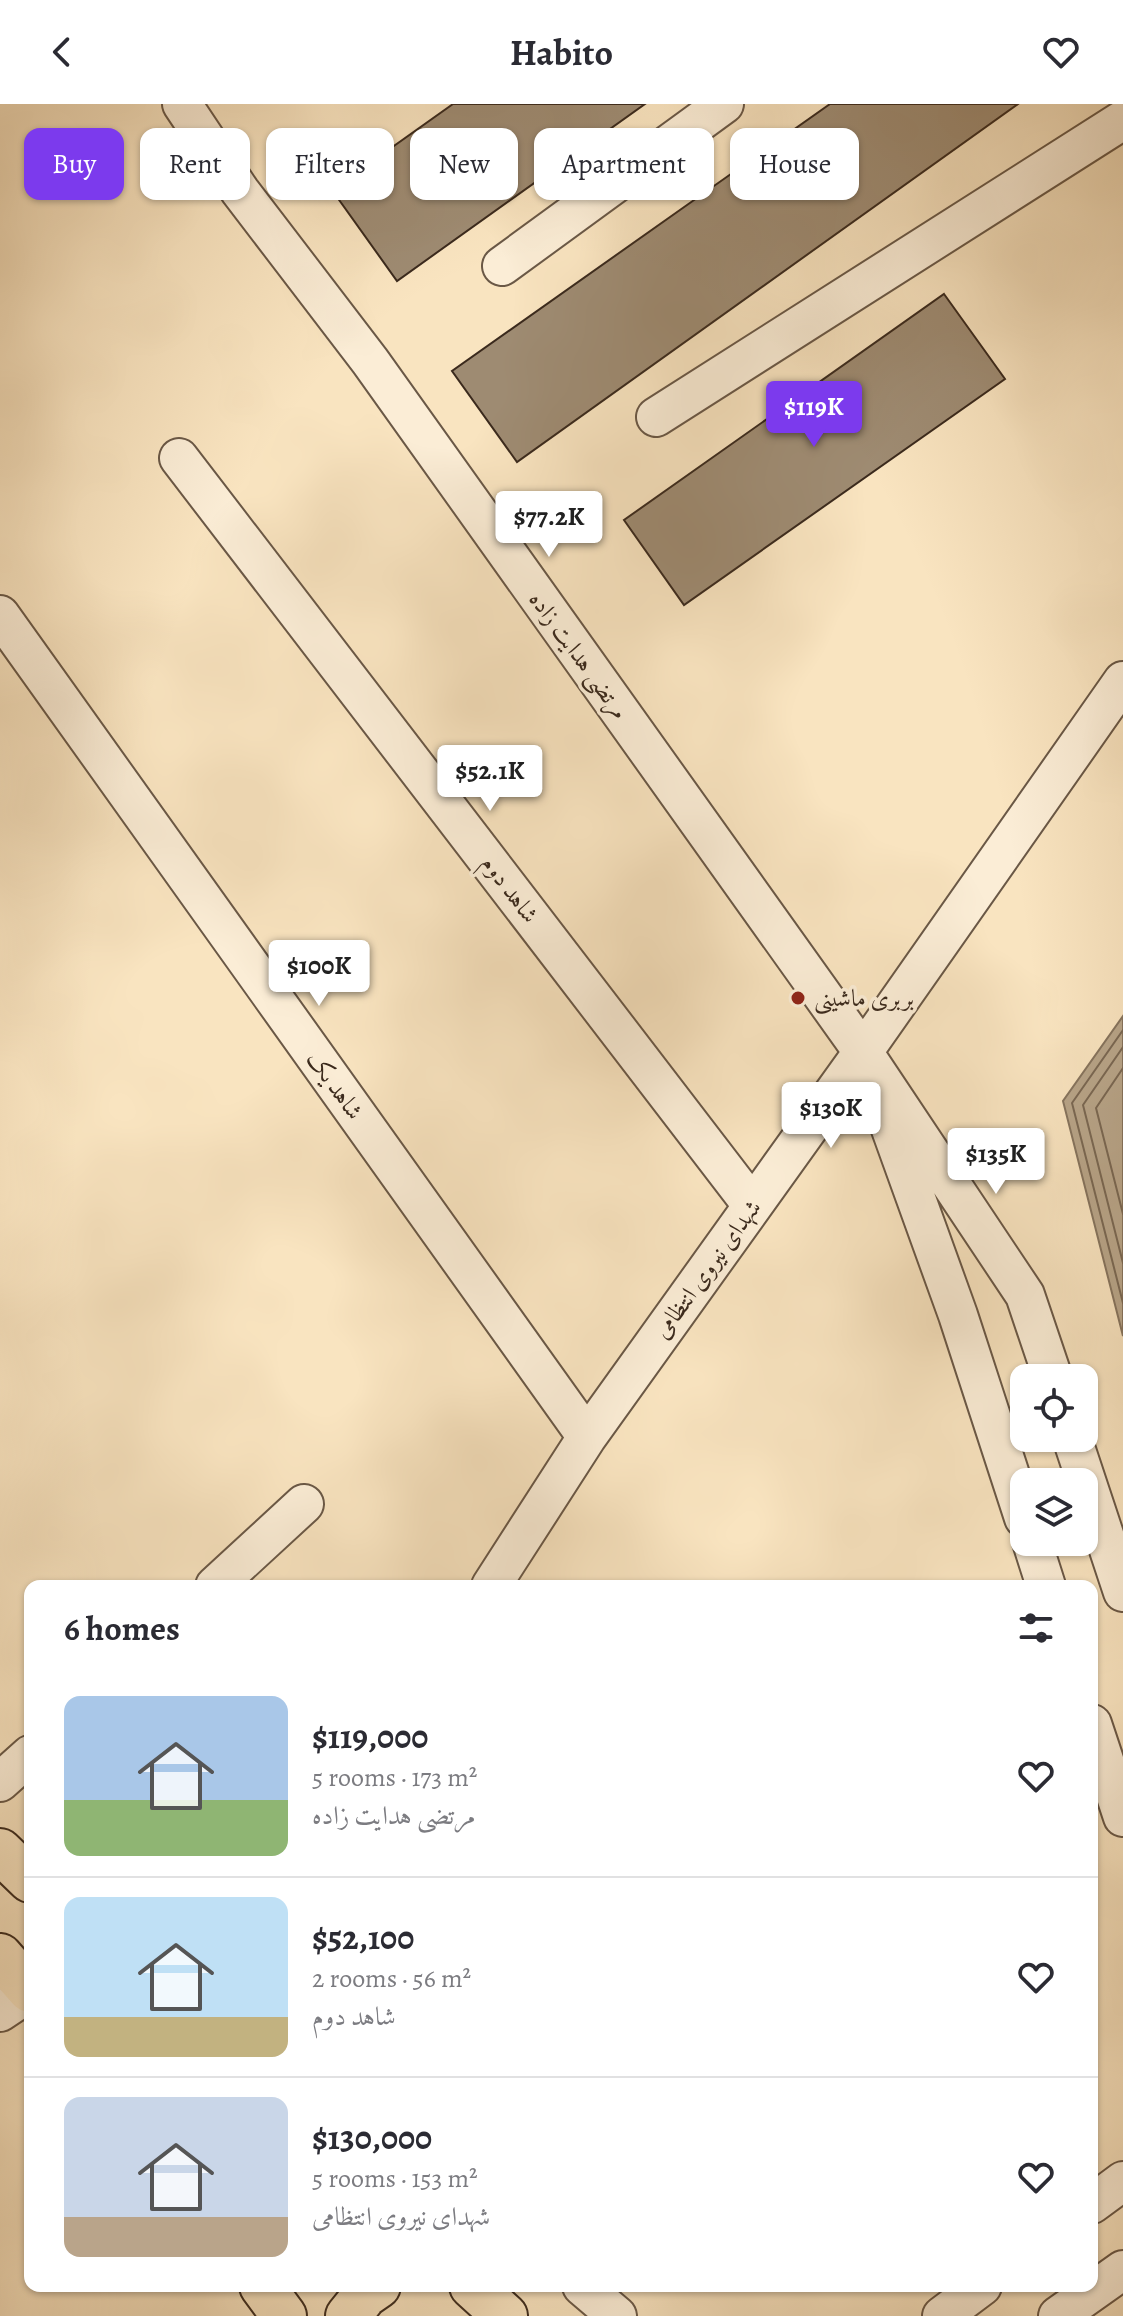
<!DOCTYPE html>
<meta charset="utf-8">
<style>
:root{--surface:#fff;--page:#f7f7f7;--text:#2b2b33;--muted:#7c7c81;--line:#e1e1e2;--accent:#7c3aed}
body{margin:0;font-family:Alegreya,Amiri,serif;background:var(--page);color:var(--text);height:100vh;display:flex;flex-direction:column;font-size:30px;white-space:nowrap}
*{box-sizing:border-box;margin:0}
p{font-size:26px;color:var(--muted)}
.icon{flex:none;width:44px;height:44px;fill:none;stroke:currentColor;stroke-width:2;stroke-linecap:round;stroke-linejoin:round}
.map{position:relative;flex:1;overflow:hidden}
.details{position:absolute;left:24px;top:1476px;width:1074px;height:712px;display:flex;flex-direction:column;background:var(--surface);border-radius:16px;box-shadow:0 2px 6px #0004}
.details>*{flex:none}
.guide{position:absolute;left:24px;top:24px;width:1076px;height:72px;display:flex;gap:16px}
.tools{position:absolute;left:1010px;top:1260px;display:grid;gap:16px}
.tools a{display:grid;place-items:center;width:88px;height:88px;border-radius:16px;background:var(--surface);box-shadow:0 2px 6px #0004;font-size:40px}
.price{position:absolute;translate:-50% -68px;padding:0 18px;border-radius:8px;background:#fff;color:#222;font-size:26px;line-height:52px;filter:drop-shadow(0 2px 4px #0008)}
.price::after{content:'';position:absolute;left:50%;top:48px;width:24px;height:18px;margin-left:-12px;background:inherit;clip-path:polygon(0 0,100% 0,50% 100%)}
.price.active{background:var(--accent);color:#fff}
ul{padding:0;list-style:none}
li{display:flex;align-items:center;gap:24px;height:200px;padding:0 40px}
li+li{border-top:2px solid var(--line)}
li span{display:grid;place-items:center;flex:none;width:224px;height:160px;border-radius:16px;color:#555}
li>.icon{margin-inline-start:auto}
span .icon{width:96px;height:96px;fill:#fffc;stroke-width:1}
li b{font-size:34px}
h2{display:flex;justify-content:space-between;align-items:center;height:96px;padding:0 40px;font-size:34px}
.pill{padding:0 28px;border-radius:16px;background:var(--surface);box-shadow:0 2px 6px #0004;font-size:28px;line-height:72px}
.pill.active{background:var(--accent);color:#fff}
header{display:flex;justify-content:space-between;align-items:center;height:104px;padding:0 40px;background:var(--surface);font-size:36px;font-weight:700}
.map>svg:first-child{display:block}
.water{fill:#b8a589;stroke:#86745e;stroke-width:2}
.lines{fill:none;stroke-linecap:round;stroke-linejoin:round}
.shore{stroke:#7a6853;stroke-width:2}
.building{fill:#9e8b72;stroke:#3b2a1d;stroke-width:2}
.minor-casing{stroke:#6a5846;stroke-width:42}
.highway-casing{stroke:#3b2a1d;stroke-width:48}
.minor{stroke:#fbedd6;stroke-width:38}
.highway{stroke:#f9e4c0;stroke-width:44}
.poi-dot{fill:#8f2418;stroke:#fbedd6;stroke-width:3}
.labels{text-anchor:middle;dominant-baseline:central;stroke-width:7;stroke-linejoin:round;paint-order:stroke}
.street-label{font-size:24px;fill:#3b2a1d;stroke:#fbedd6}
.poi-label{font-size:24px;fill:#3b2a1d;stroke:#fbedd6;text-anchor:start}
</style>
<header><svg class="icon" aria-label="back" viewBox="0 0 24 24"><path d="M15 5l-7 7 7 7"/></svg>Habito<svg class="icon" aria-label="heart" viewBox="0 0 24 24"><path d="M12 20l-8-8c-3-5 5-10 8-4 3-6 11-1 8 4z"/></svg></header>
<div class="map">
<svg width="1123" height="2212" viewBox="0 0 1123 2212">
<rect width="100%" height="100%" fill="#f9e4c0"/>
<filter id="stains"><feTurbulence type="fractalNoise" baseFrequency=".0025" numOctaves="4"/><feColorMatrix values="0 0 0 0 .2 0 0 0 0 .09 0 0 0 0 .02 0 0 0 .5 -.17"/></filter>
<radialGradient id="worn" r=".72"><stop offset=".6" stop-color="#630" stop-opacity="0"/><stop offset="1" stop-color="#630" stop-opacity=".3"/></radialGradient>
<path class="water" d="M 1123,912 L 1123,1232 L 1063,997 Z"/>
<g class="lines">
<path class="shore" d="M 1123,926 L 1072,999 L 1123,1199
M 1123,943 L 1083,1001 L 1123,1159
M 1123,964 L 1096,1004 L 1123,1110"/>
</g>
<path class="building" d="M 453,0 L 645,0 L 397,177 L 332,86 Z
M 830,0 L 1018,0 L 517,358 L 452,267 Z
M 944,190 L 1005,275 L 684,501 L 624,416 Z"/>
<g class="lines">
<g class="minor-casing">
<path id="minor" d="M 182,0 L 240,87 L 370,257 L 863,948 L 1025,1191 L 1053,1274
M 502,162 L 724,0
M 656,313 L 1123,16
M 179,354 L 752,1101
M 0,511 L 587,1333
M 883,1003 L 958,1211 L 1024,1414
M 1072,1334 L 1123,1488
M 1032,1438 L 1046,1482
M 215,1482 L 304,1400
M 491,1482 L 587,1333 L 863,948 L 1123,577
M 1092,1620 L 1123,1713
M 0,1678 L 30,1651
M 0,1908 L 30,1888
M 1092,2100 L 1123,2077
M 582,2182 L 617,2212
M 942,2212 L 982,2182
M 1058,2212 L 1123,2166"/>
</g>
<g class="highway-casing">
<path id="highway" d="M 0,1747 L 30,1776
M 0,1852 L 30,1886
M 262,2182 L 284,2212
M 472,2182 L 505,2212
M 348,2212 L 365,2191 L 378,2182"/>
</g>
<use href="#minor" class="minor"/>
<use href="#highway" class="highway"/>
</g>
<circle class="poi-dot" cx="798" cy="894" r="8"/>
<g class="labels">
<g class="street-label">
<text transform="translate(579 551) rotate(54)">مرتضی هدایت زاده</text>
<text transform="translate(510 785) rotate(53)">شاهد دوم</text>
<text transform="translate(335 981) rotate(54)">شاهد یک</text>
<text transform="translate(707 1165) rotate(-54)">شهدای نیروی انتظامی</text>
</g>
<g class="poi-label">
<text x="814" y="894">بربری ماشینی</text>
</g>
</g>
<rect width="100%" height="100%" filter="url(#stains)"/>
<rect width="100%" height="100%" fill="url(#worn)"/>
</svg>
<div class="tools">
<a><svg class="icon" aria-label="locate" viewBox="0 0 24 24"><circle cx="12" cy="12" r="6"/><path d="M12 2v4M12 18v4M2 12h4M18 12h4"/></svg></a>
<a><svg class="icon" aria-label="layers" viewBox="0 0 24 24"><path d="M12 4l9 5-9 5-9-5zM3 14l9 5 9-5"/></svg></a>
</div>
<b class="price active" style="left:814px;top:345px">$119K</b>
<b class="price" style="left:549px;top:455px">$77.2K</b>
<b class="price" style="left:490px;top:709px">$52.1K</b>
<b class="price" style="left:319px;top:904px">$100K</b>
<b class="price" style="left:831px;top:1046px">$130K</b>
<b class="price" style="left:996px;top:1092px">$135K</b>
<div class="guide">
<a class="pill active">Buy</a>
<a class="pill">Rent</a>
<a class="pill">Filters</a>
<a class="pill">New</a>
<a class="pill">Apartment</a>
<a class="pill">House</a>
</div>
<section class="details">
<h2>6 homes<svg class="icon" aria-label="filters" viewBox="0 0 24 24"><path d="M4 7h16M4 17h16"/><circle cx="9" cy="7" r="2"/><circle cx="15" cy="17" r="2"/></svg></h2>
<ul>
<li><span style="background:linear-gradient(#a9c7e8 65%,#8fb573 0)"><svg class="icon" aria-label="home" viewBox="0 0 24 24"><path d="M3 11l9-7 9 7M6 9v11h12V9"/></svg></span><div><b>$119,000</b><p>5 rooms · 173 m²</p><p>مرتضی هدایت زاده</p></div><svg class="icon" aria-label="heart" viewBox="0 0 24 24"><path d="M12 20l-8-8c-3-5 5-10 8-4 3-6 11-1 8 4z"/></svg></li>
<li><span style="background:linear-gradient(#bfe0f5 75%,#c2b280 0)"><svg class="icon" aria-label="home" viewBox="0 0 24 24"><path d="M3 11l9-7 9 7M6 9v11h12V9"/></svg></span><div><b>$52,100</b><p>2 rooms · 56 m²</p><p>شاهد دوم</p></div><svg class="icon" aria-label="heart" viewBox="0 0 24 24"><path d="M12 20l-8-8c-3-5 5-10 8-4 3-6 11-1 8 4z"/></svg></li>
<li><span style="background:linear-gradient(#c9d6e8 75%,#b9a48a 0)"><svg class="icon" aria-label="home" viewBox="0 0 24 24"><path d="M3 11l9-7 9 7M6 9v11h12V9"/></svg></span><div><b>$130,000</b><p>5 rooms · 153 m²</p><p>شهدای نیروی انتظامی</p></div><svg class="icon" aria-label="heart" viewBox="0 0 24 24"><path d="M12 20l-8-8c-3-5 5-10 8-4 3-6 11-1 8 4z"/></svg></li>
</ul>
</section>
</div>
